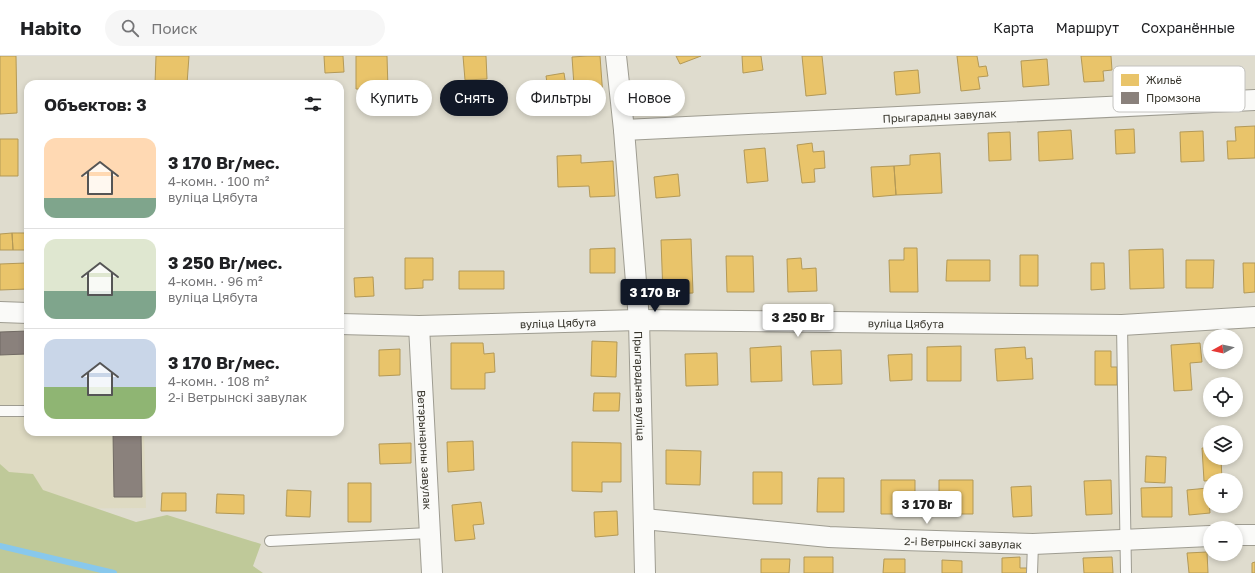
<!DOCTYPE html>
<html lang="ru">
<meta charset="utf-8">
<style>
:root{--surface:#fff;--page:#f6f6f6;--text:#202124;--muted:#757577;--line:#e0e0e0;--accent:#111827}
body{margin:0;font-family:"Golos Text",sans-serif;background:var(--page);color:var(--text);height:100vh;display:flex;flex-direction:column;font-size:15px;white-space:nowrap}
*{box-sizing:border-box;margin:0}
p{font-size:13px;color:var(--muted)}
.icon{flex:none;width:22px;height:22px;fill:none;stroke:currentColor;stroke-width:2;stroke-linecap:round;stroke-linejoin:round}
.map{position:relative;flex:1;overflow:hidden}
.sheet{position:absolute;left:24px;top:24px;width:320px;height:356px;display:flex;flex-direction:column;background:var(--surface);border-radius:12px;box-shadow:0 2px 6px #0003}
.sheet>*{flex:none}
.guide{position:absolute;left:356px;top:24px;width:380px;height:36px;display:flex;gap:8px}
.needle{width:26px;rotate:262deg}
.fabs{position:absolute;left:1203px;top:273px;display:grid;gap:8px}
.fabs a{display:grid;place-items:center;width:40px;height:40px;border-radius:50%;background:var(--surface);box-shadow:0 2px 6px #0003;font-size:20px}
.price{position:absolute;translate:-50% -34px;padding:0 9px;border-radius:4px;background:#fff;color:#222;font-size:13px;line-height:26px;filter:drop-shadow(0 1px 2px #0008)}
.price::after{content:'';position:absolute;left:50%;top:24px;width:12px;height:9px;margin-left:-6px;background:inherit;clip-path:polygon(0 0,100% 0,50% 100%)}
.price.active{background:var(--accent);color:#fff}
ul{padding:0;list-style:none}
li{display:flex;align-items:center;gap:12px;height:100px;padding:0 20px}
li+li{border-top:1px solid var(--line)}
li span{display:grid;place-items:center;flex:none;width:112px;height:80px;border-radius:12px;color:#555}
li>.icon{margin-inline-start:auto}
span .icon{width:48px;height:48px;fill:#fffc;stroke-width:1}
li b{font-size:17px}
h2{display:flex;justify-content:space-between;align-items:center;height:48px;padding:0 20px;font-size:17px}
.pill{padding:0 14px;border-radius:18px;background:var(--surface);box-shadow:0 2px 6px #0003;font-size:14px;line-height:36px}
.pill.active{background:var(--accent);color:#fff}
header{display:flex;align-items:center;gap:24px;box-sizing:border-box;height:56px;padding:0 20px;background:var(--surface);border-bottom:1px solid var(--line)}
header strong{font-size:19px}
nav{display:flex;gap:22px;margin-inline-start:auto;font-size:14px}
.search{width:280px;height:36px;background:var(--page);display:flex;align-items:center;gap:10px;box-sizing:border-box;padding:0 14px;border-radius:22px;color:var(--muted);font-size:15px}
.map>svg:first-child{display:block}
.built{fill:#dedac2}
.green{fill:#bfc999}
.homes{fill:#e9c46a;stroke:#b39957}
.industry{fill:#8a817c;stroke:#716a64}
.lines{fill:none;stroke-linecap:round;stroke-linejoin:round}
.stream{stroke:#88c8ec;stroke-width:6}
.service-casing{stroke:#9e9c91;stroke-width:12}
.minor-casing{stroke:#9e9c91;stroke-width:22}
.service{stroke:#fafaf8;stroke-width:10}
.minor{stroke:#fafaf8;stroke-width:20}
.labels{text-anchor:middle;dominant-baseline:central;stroke-width:4;stroke-linejoin:round;paint-order:stroke}
.street-label{font-size:11px;fill:#36342b;stroke:#fff}
.key{fill:#fff;stroke:#c3c2bf;stroke-width:1}
.key-label{font-size:11px;fill:#36342b}
</style>
<header>
<strong>Habito</strong>
<div class="search"><svg class="icon" aria-label="search" viewBox="0 0 24 24"><circle cx="10" cy="10" r="6"/><path d="M15 15l6 6"/></svg>Поиск</div>
<nav><a>Карта</a><a>Маршрут</a><a>Сохранённые</a></nav>
</header>
<div class="map">
<svg width="1255" height="517" viewBox="0 0 1255 517">
<rect width="100%" height="100%" fill="#dfdcce"/>
<path class="built" d="M 28,275 L 28,376 L 144,376 L 146,452 L 31,453 L 0,422 L 0,276 Z"/>
<path class="green" d="M 0,408 L 9,416 L 33,418 L 43,434 L 136,466 L 167,459 L 261,488 L 253,510 L 263,517 L 0,517 Z"/>
<path class="homes" d="M 0,0 L 16,0 L 17,57 L 0,58 Z
M 156,0 L 189,0 L 187,28 L 155,28 Z
M 324,0 L 343,0 L 344,16 L 325,17 Z
M 356,0 L 387,0 L 388,33 L 356,33 Z
M 463,0 L 486,0 L 487,23 L 465,24 Z
M 587,0 L 600,0 L 603,41 L 575,44 L 572,1 Z
M 676,0 L 701,0 L 680,8 Z
M 742,0 L 761,0 L 763,14 L 743,17 Z
M 802,0 L 822,0 L 826,38 L 806,40 Z
M 957,0 L 977,0 L 979,11 L 986,10 L 988,20 L 978,21 L 980,33 L 961,35 Z
M 1081,0 L 1111,0 L 1112,14 L 1103,15 L 1104,25 L 1084,26 Z
M 1047,3 L 1049,29 L 1023,31 L 1021,5 Z
M 918,14 L 920,37 L 896,39 L 894,16 Z
M 564,17 L 569,50 L 551,52 L 546,20 Z
M 1255,70 L 1255,102 L 1228,103 L 1227,85 L 1236,85 L 1235,71 Z
M 1134,73 L 1135,97 L 1116,98 L 1115,74 Z
M 1071,74 L 1073,103 L 1039,105 L 1038,76 Z
M 1203,75 L 1204,105 L 1181,106 L 1180,76 Z
M 1010,76 L 1011,104 L 989,105 L 988,77 Z
M 0,83 L 18,83 L 18,120 L 0,120 Z
M 812,87 L 813,96 L 824,95 L 825,112 L 814,113 L 815,126 L 802,127 L 797,89 Z
M 765,92 L 768,125 L 747,127 L 744,94 Z
M 940,97 L 942,137 L 896,139 L 894,110 L 910,109 L 910,99 Z
M 581,99 L 581,107 L 613,105 L 615,140 L 590,141 L 589,130 L 558,131 L 557,100 Z
M 894,110 L 896,139 L 873,141 L 871,111 Z
M 678,118 L 680,140 L 656,142 L 654,121 Z
M 12,177 L 13,194 L 0,194 L 0,178 Z
M 12,177 L 28,177 L 28,194 L 13,194 Z
M 691,183 L 693,237 L 663,238 L 661,184 Z
M 615,192 L 615,217 L 590,217 L 590,193 Z
M 904,192 L 917,192 L 918,236 L 890,236 L 889,204 L 904,204 Z
M 1163,193 L 1164,232 L 1130,233 L 1129,194 Z
M 1020,199 L 1038,199 L 1038,230 L 1020,230 Z
M 726,200 L 753,200 L 754,236 L 727,236 Z
M 405,202 L 433,202 L 433,224 L 423,224 L 423,232 L 405,233 Z
M 801,202 L 802,213 L 816,212 L 817,235 L 788,236 L 787,203 Z
M 947,204 L 990,204 L 990,225 L 946,225 Z
M 1186,204 L 1214,204 L 1213,232 L 1186,232 Z
M 26,207 L 27,233 L 0,234 L 0,208 Z
M 1091,207 L 1104,207 L 1105,233 L 1091,234 Z
M 1243,207 L 1255,207 L 1255,236 L 1244,237 Z
M 459,215 L 504,215 L 504,233 L 459,233 Z
M 373,221 L 374,240 L 355,241 L 354,222 Z
M 592,285 L 617,286 L 616,321 L 591,320 Z
M 451,287 L 483,287 L 484,298 L 494,297 L 495,316 L 485,317 L 485,333 L 451,333 Z
M 1200,287 L 1202,306 L 1190,307 L 1192,334 L 1174,335 L 1171,289 Z
M 781,290 L 782,325 L 751,326 L 750,292 Z
M 961,290 L 961,325 L 927,325 L 927,291 Z
M 1025,291 L 1026,303 L 1032,302 L 1033,323 L 997,325 L 995,293 Z
M 400,293 L 400,319 L 379,320 L 379,294 Z
M 841,294 L 842,328 L 813,329 L 811,295 Z
M 1095,295 L 1111,295 L 1111,311 L 1117,311 L 1117,329 L 1095,329 Z
M 717,297 L 718,329 L 686,330 L 685,298 Z
M 912,298 L 912,324 L 890,325 L 888,299 Z
M 594,337 L 620,337 L 619,355 L 593,355 Z
M 473,385 L 474,414 L 448,416 L 447,386 Z
M 572,386 L 621,387 L 621,426 L 602,426 L 602,436 L 572,435 Z
M 411,387 L 411,407 L 380,408 L 379,388 Z
M 1202,392 L 1210,392 L 1210,402 L 1221,402 L 1222,424 L 1204,425 Z
M 666,394 L 701,395 L 700,429 L 666,428 Z
M 1146,400 L 1166,401 L 1165,427 L 1145,426 Z
M 753,416 L 782,416 L 782,448 L 753,448 Z
M 818,422 L 844,422 L 844,456 L 817,456 Z
M 881,424 L 915,424 L 915,458 L 881,458 Z
M 939,424 L 973,424 L 973,458 L 939,458 Z
M 1111,424 L 1112,458 L 1086,459 L 1084,425 Z
M 348,427 L 371,427 L 371,466 L 348,466 Z
M 1031,430 L 1032,460 L 1013,461 L 1011,431 Z
M 1172,431 L 1172,461 L 1142,461 L 1141,432 Z
M 1208,432 L 1210,457 L 1189,459 L 1187,434 Z
M 287,434 L 311,435 L 310,461 L 286,460 Z
M 162,437 L 186,437 L 186,455 L 161,455 Z
M 217,438 L 244,439 L 244,458 L 216,457 Z
M 481,446 L 484,468 L 473,469 L 475,483 L 455,485 L 452,449 Z
M 617,455 L 618,479 L 595,481 L 594,456 Z
M 1207,496 L 1208,517 L 1189,517 L 1187,497 Z
M 804,501 L 833,501 L 833,517 L 804,517 Z
M 1020,501 L 1020,512 L 1027,512 L 1027,517 L 1002,517 L 1002,502 Z
M 1112,501 L 1113,517 L 1084,517 L 1083,502 Z
M 761,503 L 790,503 L 789,517 L 761,517 Z
M 884,503 L 905,503 L 905,517 L 883,517 Z
M 942,504 L 962,505 L 962,517 L 942,517 Z
M 1255,506 L 1255,517 L 1252,517 L 1252,507 Z"/>
<path class="industry" d="M 28,275 L 28,303 L 26,303 L 26,298 L 0,299 L 0,276 Z
M 113,376 L 141,376 L 142,441 L 114,441 Z"/>
<g class="lines">
<path class="stream" d="M 0,490 L 114,517"/>
<g class="service-casing">
<path id="service" d="M 1122,269 L 1126,517
M 0,355 L 28,355
M 270,485 L 429,477
M 1032,517 L 1033,488"/>
</g>
<g class="minor-casing">
<g id="minor">
<path id="s1" d="M 616,0 L 624,74 L 639,264 L 645,517"/>
<path id="s2" d="M 624,74 L 1255,44"/>
<path d="M 0,256 L 28,257"/>
<path id="s3" d="M 340,268 L 419,270 L 639,264 L 1122,269 L 1255,261"/>
<path id="s4" d="M 419,270 L 432,517"/>
<path id="s5" d="M 644,463 L 829,481 L 903,484 L 1033,488 L 1210,480"/>
<path d="M 1236,479 L 1255,479"/>
</g>
</g>
<use href="#service" class="service"/>
<use href="#minor" class="minor"/>
</g>
<g class="labels">
<g class="street-label">
<text stroke="none"><textPath href="#s2" startOffset="316">Прыгарадны завулак</textPath></text>
<text stroke="none"><textPath href="#s3" startOffset="218">вуліца Цябута</textPath></text>
<text stroke="none"><textPath href="#s3" startOffset="566">вуліца Цябута</textPath></text>
<text stroke="none"><textPath href="#s1" startOffset="331">Прыгарадная вуліца</textPath></text>
<text stroke="none"><textPath href="#s4" startOffset="124">Ветэрынарны завулак</textPath></text>
<text stroke="none"><textPath href="#s5" startOffset="320">2-і Ветрынскі завулак</textPath></text>
</g>
</g>
<rect x="1113" y="10" width="132" height="46" rx="6" class="key"/>
<rect x="1121" y="18" width="18" height="12" fill="#e9c46a"/>
<rect x="1121" y="36" width="18" height="12" fill="#8a817c"/>
<g class="key-label">
<text x="1146" y="28">Жильё</text>
<text x="1146" y="46">Промзона</text>
</g>
</svg>
<div class="fabs">
<a><svg class="needle" viewBox="-14 -14 28 28"><path d="M0-13l5 13h-10z" fill="#e53935"/><path d="M0 13l5-13h-10z" fill="#757577"/></svg></a>
<a><svg class="icon" aria-label="locate" viewBox="0 0 24 24"><circle cx="12" cy="12" r="6"/><path d="M12 2v4M12 18v4M2 12h4M18 12h4"/></svg></a>
<a><svg class="icon" aria-label="layers" viewBox="0 0 24 24"><path d="M12 4l9 5-9 5-9-5zM3 14l9 5 9-5"/></svg></a>
<a>+</a>
<a>−</a>
</div>
<b class="price active" style="left:655px;top:257px">3 170 Br</b>
<b class="price" style="left:798px;top:282px">3 250 Br</b>
<b class="price" style="left:927px;top:469px">3 170 Br</b>
<div class="guide">
<a class="pill">Купить</a>
<a class="pill active">Снять</a>
<a class="pill">Фильтры</a>
<a class="pill">Новое</a>
</div>
<section class="sheet">
<h2>Объектов: 3<svg class="icon" aria-label="filters" viewBox="0 0 24 24"><path d="M4 7h16M4 17h16"/><circle cx="9" cy="7" r="2"/><circle cx="15" cy="17" r="2"/></svg></h2>
<ul>
<li><span style="background:linear-gradient(#ffd9b3 75%,#7fa58c 0)"><svg class="icon" aria-label="home" viewBox="0 0 24 24"><path d="M3 11l9-7 9 7M6 9v11h12V9"/></svg></span><div><b>3 170 Br/мес.</b><p>4-комн. · 100 m²</p><p>вуліца Цябута</p></div></li>
<li><span style="background:linear-gradient(#dfe7d0 65%,#7fa58c 0)"><svg class="icon" aria-label="home" viewBox="0 0 24 24"><path d="M3 11l9-7 9 7M6 9v11h12V9"/></svg></span><div><b>3 250 Br/мес.</b><p>4-комн. · 96 m²</p><p>вуліца Цябута</p></div></li>
<li><span style="background:linear-gradient(#c9d6e8 60%,#8fb573 0)"><svg class="icon" aria-label="home" viewBox="0 0 24 24"><path d="M3 11l9-7 9 7M6 9v11h12V9"/></svg></span><div><b>3 170 Br/мес.</b><p>4-комн. · 108 m²</p><p>2-і Ветрынскі завулак</p></div></li>
</ul>
</section>
</div>
